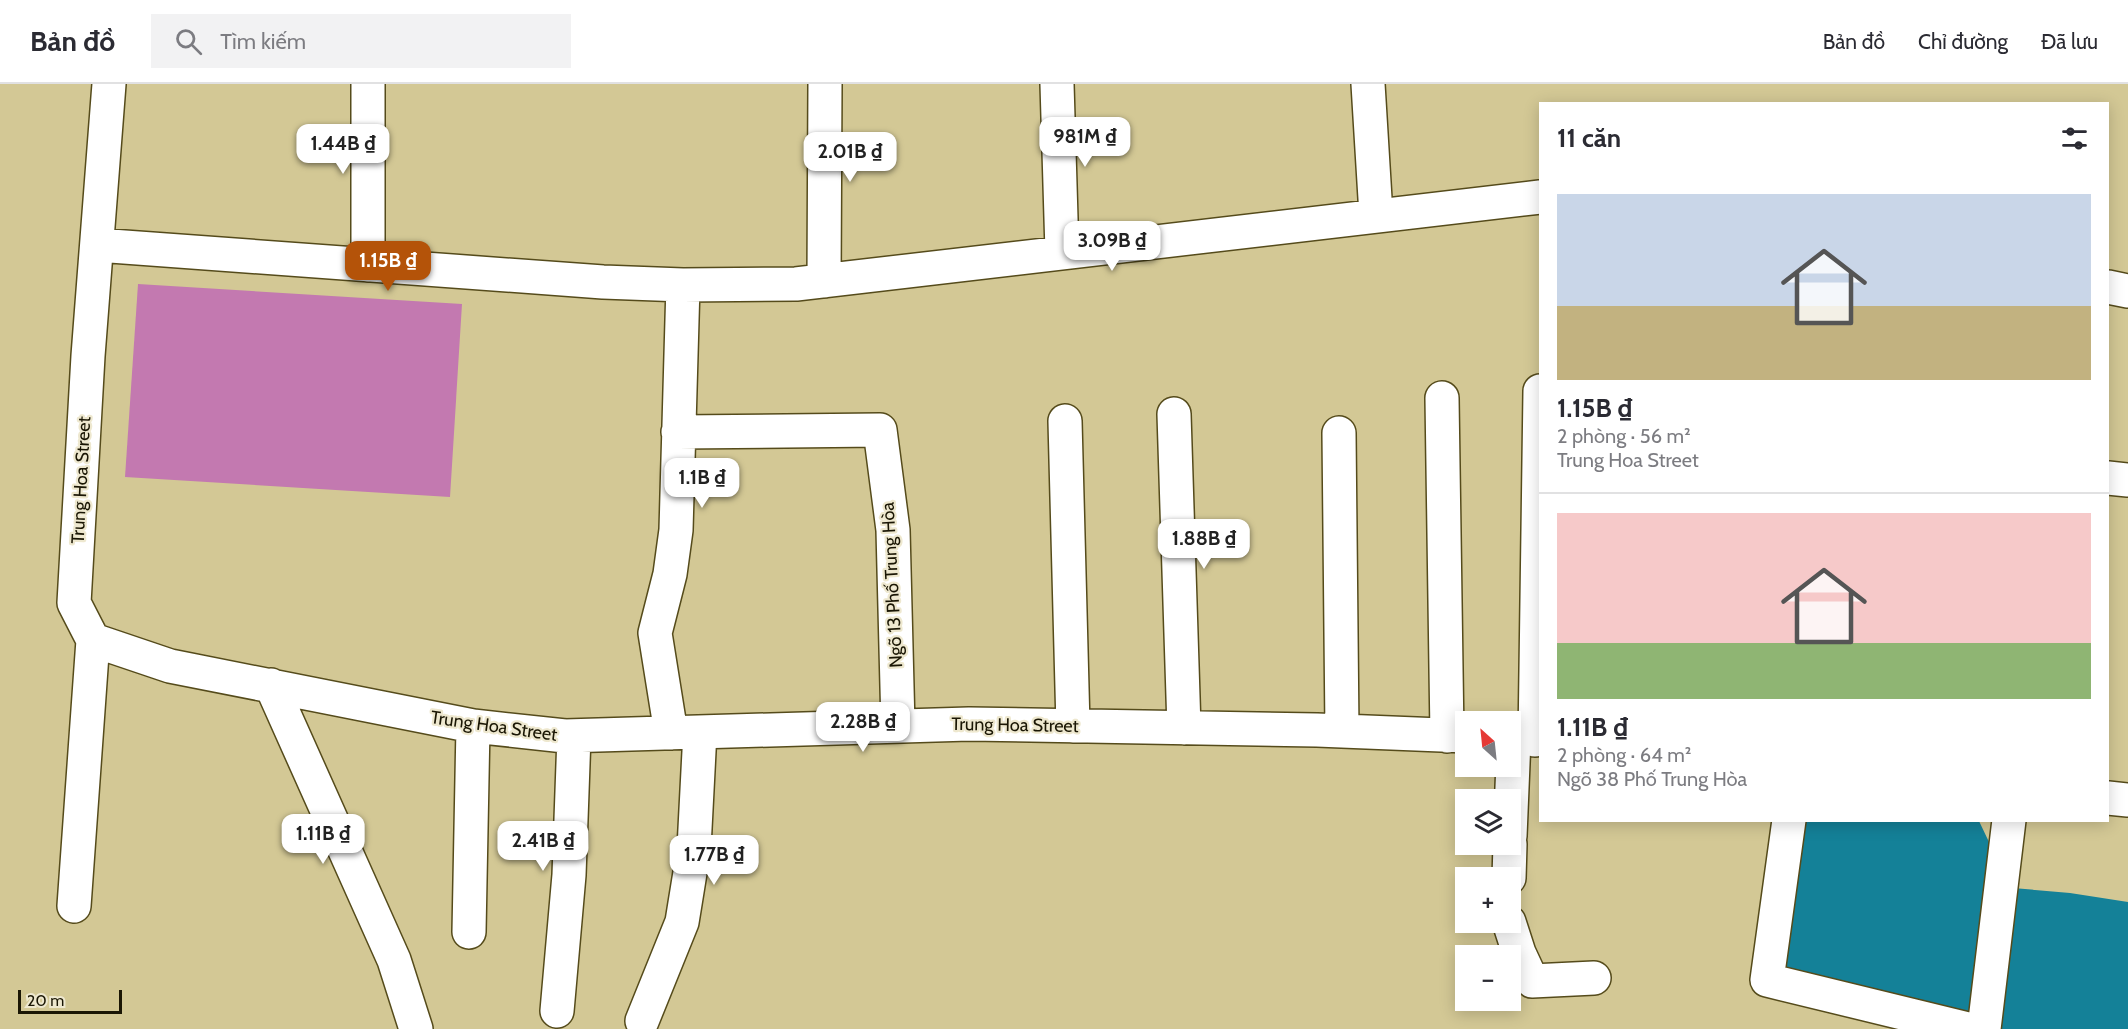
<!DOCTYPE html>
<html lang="vi">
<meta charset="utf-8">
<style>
:root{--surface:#fff;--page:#f2f2f3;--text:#2b2b33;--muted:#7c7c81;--line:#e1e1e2;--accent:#b45309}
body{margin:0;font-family:Cabin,sans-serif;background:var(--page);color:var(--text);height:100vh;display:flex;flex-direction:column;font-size:22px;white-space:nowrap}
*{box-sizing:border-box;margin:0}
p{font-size:20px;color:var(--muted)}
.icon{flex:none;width:33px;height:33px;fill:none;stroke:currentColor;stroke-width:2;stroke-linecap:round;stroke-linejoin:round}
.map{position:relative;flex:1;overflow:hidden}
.details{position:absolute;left:1539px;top:18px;width:570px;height:720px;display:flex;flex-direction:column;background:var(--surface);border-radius:0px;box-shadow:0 3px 15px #0003}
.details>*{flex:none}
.needle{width:39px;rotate:333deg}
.controls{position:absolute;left:1455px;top:627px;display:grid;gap:12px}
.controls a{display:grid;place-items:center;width:66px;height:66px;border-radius:0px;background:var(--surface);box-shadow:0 3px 15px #0003;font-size:30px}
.scale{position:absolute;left:18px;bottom:15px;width:104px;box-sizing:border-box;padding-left:6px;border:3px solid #1a1604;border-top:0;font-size:16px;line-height:21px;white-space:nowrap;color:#1a1604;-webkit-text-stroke:4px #eee8cf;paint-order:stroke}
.price{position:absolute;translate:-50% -51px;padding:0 14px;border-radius:12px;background:#fff;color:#222;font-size:20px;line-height:39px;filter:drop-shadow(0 2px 3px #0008)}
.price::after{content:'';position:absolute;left:50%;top:36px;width:18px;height:14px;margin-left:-9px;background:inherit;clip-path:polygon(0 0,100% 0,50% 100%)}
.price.active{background:var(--accent);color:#fff}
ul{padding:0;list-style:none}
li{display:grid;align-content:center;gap:12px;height:318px;padding:0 18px}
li+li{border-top:2px solid var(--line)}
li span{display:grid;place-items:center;height:186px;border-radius:0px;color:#555}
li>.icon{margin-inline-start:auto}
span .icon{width:108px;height:108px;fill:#fffc;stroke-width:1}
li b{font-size:26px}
h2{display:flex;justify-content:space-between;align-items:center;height:72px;padding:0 18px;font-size:26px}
header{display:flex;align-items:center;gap:36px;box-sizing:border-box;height:84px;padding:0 30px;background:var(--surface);border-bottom:2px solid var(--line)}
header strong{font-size:28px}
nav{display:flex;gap:33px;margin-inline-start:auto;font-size:21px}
.search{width:420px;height:54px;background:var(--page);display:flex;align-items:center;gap:15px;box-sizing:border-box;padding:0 21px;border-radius:0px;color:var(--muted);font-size:22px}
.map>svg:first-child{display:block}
.pitch{fill:#c379b0}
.water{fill:#148198}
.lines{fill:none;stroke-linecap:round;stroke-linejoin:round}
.minor-casing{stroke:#554b1b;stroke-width:36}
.minor{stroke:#fff;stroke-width:33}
.labels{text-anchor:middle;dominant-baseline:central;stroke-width:4.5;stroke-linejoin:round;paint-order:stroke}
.street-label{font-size:18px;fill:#1a1604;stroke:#eee8cf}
</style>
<header>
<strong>Bản đồ</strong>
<div class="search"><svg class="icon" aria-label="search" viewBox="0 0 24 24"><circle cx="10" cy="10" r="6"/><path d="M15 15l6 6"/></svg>Tìm kiếm</div>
<nav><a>Bản đồ</a><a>Chỉ đường</a><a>Đã lưu</a></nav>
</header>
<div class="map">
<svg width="2128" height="945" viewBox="0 0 2128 945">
<rect width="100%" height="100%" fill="#d3c895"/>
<path class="pitch" d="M 138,200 L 462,220 L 450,413 L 125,393 Z"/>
<path class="water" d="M 1778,737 L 1979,737 L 1989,758 L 1998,784 L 2013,804 L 2070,809 L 2128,818 L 2128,945 L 1913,945 L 1769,878 Z"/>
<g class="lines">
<g class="minor-casing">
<path id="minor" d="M 109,0 L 88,272 L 74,519 L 93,556 L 170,582 L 473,642 L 565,652 L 969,640 L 1317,646 L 1466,652
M 368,0 L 368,181
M 1057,0 L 1062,168
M 1368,0 L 1376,131
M 97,161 L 603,198 L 683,201 L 796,200 L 1540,113
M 824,197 L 825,0
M 2108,203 L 2128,207
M 1442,314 L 1447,652
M 1174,330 L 1184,644
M 1065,337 L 1073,642
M 678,348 L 880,346 L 893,446 L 898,642
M 1339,349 L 1342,647
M 2108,394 L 2128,396
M 271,601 L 394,876 L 416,945
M 671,649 L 655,549 L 670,490 L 676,446 L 683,201
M 1535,656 L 1540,307
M 2108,714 L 2128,716
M 1789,736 L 1767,896 L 1968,945
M 1510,752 L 1514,655
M 1509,794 L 1510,760
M 74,822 L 93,556
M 1509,838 L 1519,869 L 1532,897 L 1594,894
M 469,848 L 473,642
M 557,927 L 569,791 L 574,652
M 642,937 L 682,838 L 694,764 L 700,648
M 1984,945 L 2009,736"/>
</g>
<use href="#minor" class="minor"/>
</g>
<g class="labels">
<g class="street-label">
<text transform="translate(81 396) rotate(-87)">Trung Hoa Street</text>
<text transform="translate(892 501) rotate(-93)">Ngõ 13 Phố Trung Hòa</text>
<text transform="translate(1015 641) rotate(1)">Trung Hoa Street</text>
<text transform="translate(494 642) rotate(8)">Trung Hoa Street</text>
</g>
</g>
</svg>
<div class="controls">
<a><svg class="needle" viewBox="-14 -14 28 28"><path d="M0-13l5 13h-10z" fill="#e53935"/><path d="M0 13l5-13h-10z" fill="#7c7c81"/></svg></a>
<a><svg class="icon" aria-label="layers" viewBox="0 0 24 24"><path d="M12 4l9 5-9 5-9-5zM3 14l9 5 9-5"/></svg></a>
<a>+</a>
<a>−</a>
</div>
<div class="scale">20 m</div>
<b class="price" style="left:1085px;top:84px">981M ₫</b>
<b class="price" style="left:343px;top:91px">1.44B ₫</b>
<b class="price" style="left:850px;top:99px">2.01B ₫</b>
<b class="price" style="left:1112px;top:188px">3.09B ₫</b>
<b class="price active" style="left:388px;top:208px">1.15B ₫</b>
<b class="price" style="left:702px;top:425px">1.1B ₫</b>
<b class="price" style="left:1204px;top:486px">1.88B ₫</b>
<b class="price" style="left:863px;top:669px">2.28B ₫</b>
<b class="price" style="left:323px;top:781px">1.11B ₫</b>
<b class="price" style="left:543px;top:788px">2.41B ₫</b>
<b class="price" style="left:714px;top:802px">1.77B ₫</b>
<section class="details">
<h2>11 căn<svg class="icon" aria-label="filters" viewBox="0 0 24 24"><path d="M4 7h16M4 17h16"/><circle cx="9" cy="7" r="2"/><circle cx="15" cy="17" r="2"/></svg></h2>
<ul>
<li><span style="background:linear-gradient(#c9d6e8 60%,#c2b280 0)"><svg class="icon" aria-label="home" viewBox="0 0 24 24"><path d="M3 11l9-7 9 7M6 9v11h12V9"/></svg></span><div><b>1.15B ₫</b><p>2 phòng · 56 m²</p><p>Trung Hoa Street</p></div></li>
<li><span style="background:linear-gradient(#f6c9c9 70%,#8fb573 0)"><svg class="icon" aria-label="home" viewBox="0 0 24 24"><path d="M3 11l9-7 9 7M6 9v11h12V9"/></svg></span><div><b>1.11B ₫</b><p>2 phòng · 64 m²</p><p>Ngõ 38 Phố Trung Hòa</p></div></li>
</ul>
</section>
</div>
